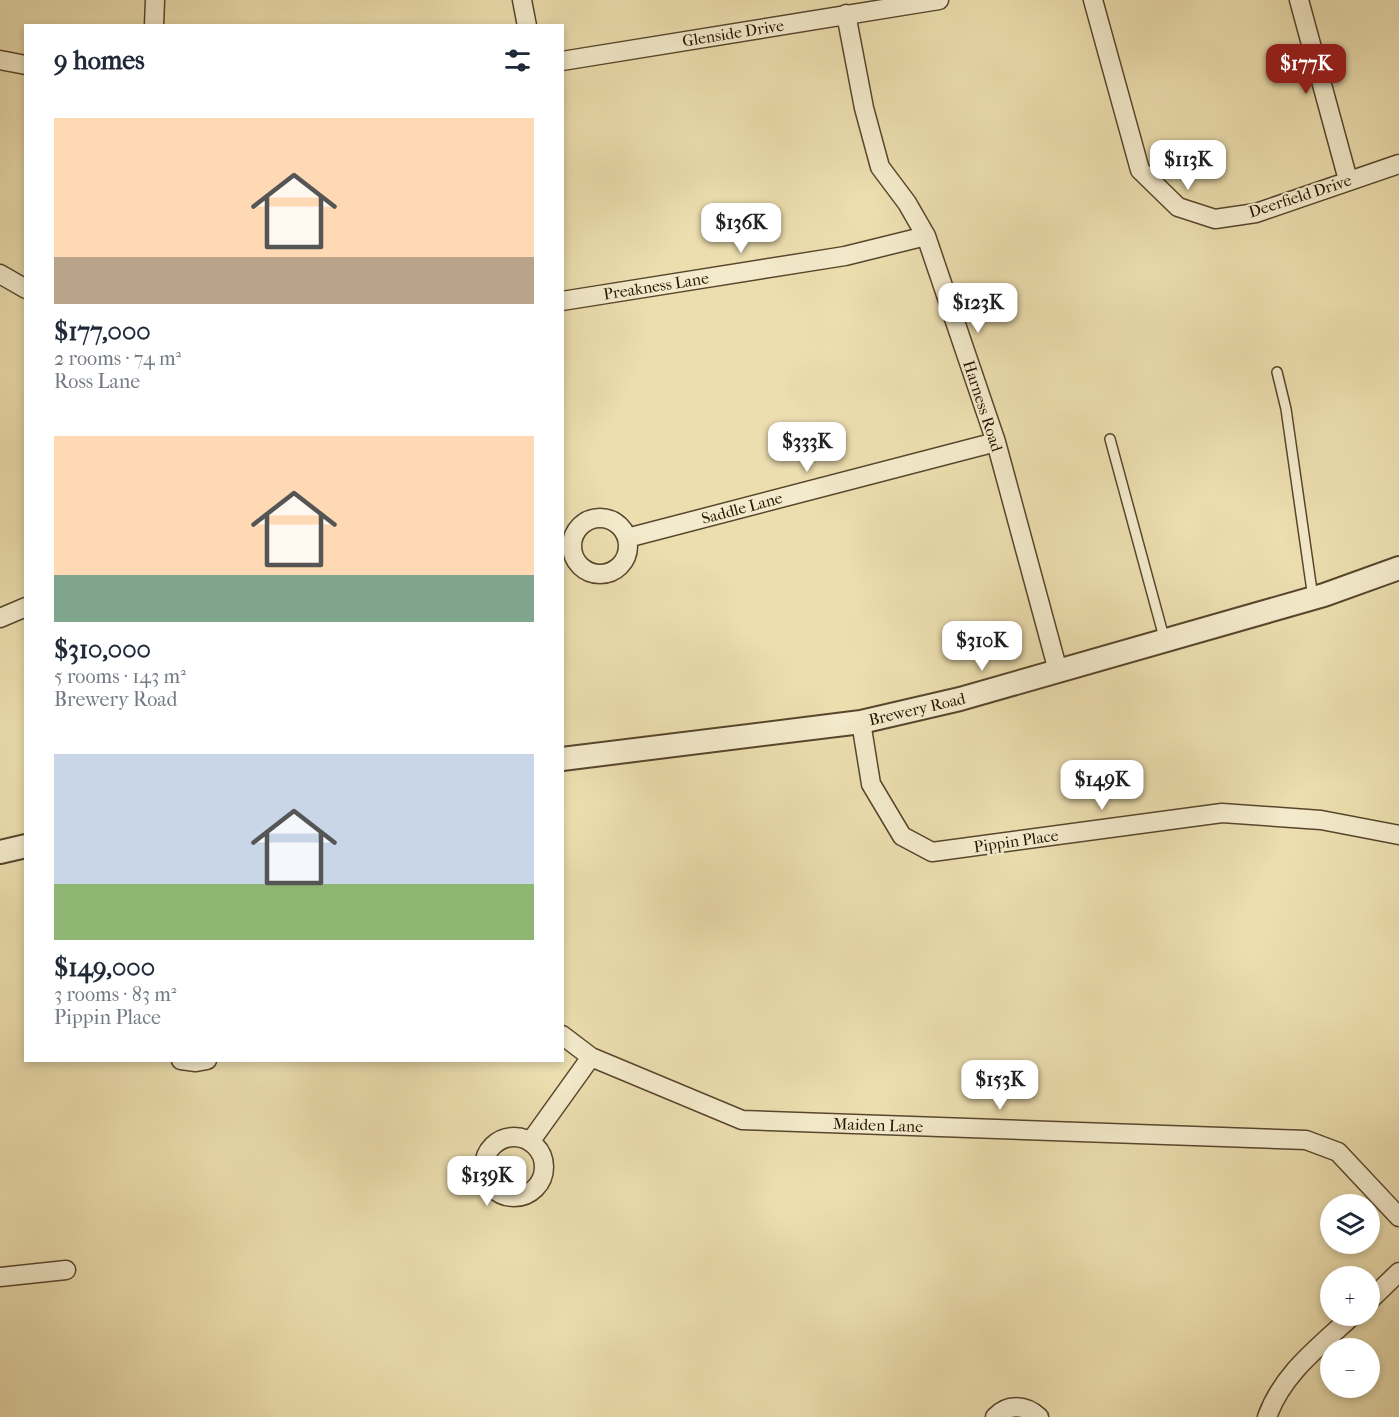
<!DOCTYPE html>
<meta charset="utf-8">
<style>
:root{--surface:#fff;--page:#f6f6f7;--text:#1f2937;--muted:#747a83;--accent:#8f2418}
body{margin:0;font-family:"IM FELL French Canon",serif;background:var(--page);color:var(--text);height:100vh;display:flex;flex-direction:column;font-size:22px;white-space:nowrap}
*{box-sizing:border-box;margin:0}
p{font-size:20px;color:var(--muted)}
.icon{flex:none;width:33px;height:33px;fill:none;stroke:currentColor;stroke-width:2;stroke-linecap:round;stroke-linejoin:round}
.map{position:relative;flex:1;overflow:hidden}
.drawer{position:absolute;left:24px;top:24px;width:540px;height:1038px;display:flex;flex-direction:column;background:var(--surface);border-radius:0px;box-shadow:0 3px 9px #0003}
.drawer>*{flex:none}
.tools{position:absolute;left:1320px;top:1194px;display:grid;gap:12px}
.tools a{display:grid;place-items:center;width:60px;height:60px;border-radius:50%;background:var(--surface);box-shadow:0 3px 9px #0003;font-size:30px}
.price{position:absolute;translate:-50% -51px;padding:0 14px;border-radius:12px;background:#fff;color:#222;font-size:20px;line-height:39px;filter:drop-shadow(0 2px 3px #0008)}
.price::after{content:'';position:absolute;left:50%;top:36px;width:18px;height:14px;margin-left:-9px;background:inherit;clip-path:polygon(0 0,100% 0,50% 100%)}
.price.on{background:var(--accent);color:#fff}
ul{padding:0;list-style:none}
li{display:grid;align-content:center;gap:12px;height:318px;padding:0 30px}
li span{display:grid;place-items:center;height:186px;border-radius:0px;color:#555}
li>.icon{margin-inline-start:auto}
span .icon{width:108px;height:108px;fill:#fffc;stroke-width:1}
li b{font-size:26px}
h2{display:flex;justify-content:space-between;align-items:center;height:72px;padding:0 30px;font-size:26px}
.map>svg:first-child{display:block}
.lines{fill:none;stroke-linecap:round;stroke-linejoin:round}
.service-casing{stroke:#58462c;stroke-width:12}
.minor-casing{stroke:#58462c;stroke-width:21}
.tertiary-casing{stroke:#58462c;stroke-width:26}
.service{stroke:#f3eacb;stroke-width:9}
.minor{stroke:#f3eacb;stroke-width:18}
.tertiary{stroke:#f3eacb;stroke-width:22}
.labels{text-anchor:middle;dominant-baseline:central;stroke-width:4.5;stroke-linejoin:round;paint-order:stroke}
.street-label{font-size:16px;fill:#261400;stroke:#f3eacb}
</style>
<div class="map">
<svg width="1399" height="1417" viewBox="0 0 1399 1417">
<rect width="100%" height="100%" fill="#ecdeaf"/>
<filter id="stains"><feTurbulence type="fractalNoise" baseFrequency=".00333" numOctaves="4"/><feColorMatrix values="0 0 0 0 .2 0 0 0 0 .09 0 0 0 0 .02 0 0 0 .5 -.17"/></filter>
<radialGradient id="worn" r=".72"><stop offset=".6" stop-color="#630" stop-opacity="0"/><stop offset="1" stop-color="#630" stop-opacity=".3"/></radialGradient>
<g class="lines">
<g class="service-casing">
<path id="service" d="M 1277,372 L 1286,409 L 1313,598
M 1110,439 L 1165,641"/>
</g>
<g class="minor-casing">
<path id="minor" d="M 522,0 L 527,26
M 1093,0 L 1140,170 L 1178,207 L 1215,219 L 1256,213 L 1399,164
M 1299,0 L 1348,180
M 846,14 L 864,108 L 880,167 L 907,203 L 926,236 L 996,442 L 1058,671
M 154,26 L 155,0
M 0,60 L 26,65
M 562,61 L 939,0
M 0,274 L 26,289
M 562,301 L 845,256 L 926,236
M572 546a28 28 0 1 1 56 0a28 28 0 1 1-56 0Z
M 627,538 L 996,442
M 0,618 L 26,607
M 861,722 L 871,784 L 902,836 L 932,852 L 1222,813 L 1321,820 L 1399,835
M 562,1035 L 591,1057 L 742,1120 L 1306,1140 L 1338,1152 L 1399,1217
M 181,1060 L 196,1062 L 207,1060
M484 1167a30 30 0 1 1 60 0a30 30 0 1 1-60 0Z
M 530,1142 L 591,1057
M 0,1277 L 66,1270
M 1370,1300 L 1399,1272
M 995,1417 C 1008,1403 1026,1405 1039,1417
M 1267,1417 C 1283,1373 1319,1347 1352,1316"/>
</g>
<g class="tertiary-casing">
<path id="tertiary" d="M 562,759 L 861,722 L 960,699 L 1324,595 L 1399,568
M 0,852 L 26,846"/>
</g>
<use href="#service" class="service"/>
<use href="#minor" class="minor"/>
<use href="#tertiary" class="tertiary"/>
</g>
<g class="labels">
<g class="street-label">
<text transform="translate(733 33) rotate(-9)">Glenside Drive</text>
<text transform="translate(1300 196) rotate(-18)">Deerfield Drive</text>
<text transform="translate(656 286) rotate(-9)">Preakness Lane</text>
<text transform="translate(983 406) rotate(72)">Harness Road</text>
<text transform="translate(742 508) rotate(-15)">Saddle Lane</text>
<text transform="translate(917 709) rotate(-13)">Brewery Road</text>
<text transform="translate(1016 841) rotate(-8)">Pippin Place</text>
<text transform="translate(878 1125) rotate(2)">Maiden Lane</text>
</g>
</g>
<rect width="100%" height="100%" filter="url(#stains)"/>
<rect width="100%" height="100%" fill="url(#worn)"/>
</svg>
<div class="tools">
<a><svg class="icon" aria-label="layers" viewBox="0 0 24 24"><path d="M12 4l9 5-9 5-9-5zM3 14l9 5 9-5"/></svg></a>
<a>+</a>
<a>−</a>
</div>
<b class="price on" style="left:1306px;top:95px">$177K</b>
<b class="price" style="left:1188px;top:191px">$113K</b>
<b class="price" style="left:741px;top:254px">$136K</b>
<b class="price" style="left:978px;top:334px">$123K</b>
<b class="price" style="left:807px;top:473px">$333K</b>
<b class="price" style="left:982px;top:672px">$310K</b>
<b class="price" style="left:1102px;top:811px">$149K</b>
<b class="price" style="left:1000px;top:1111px">$153K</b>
<b class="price" style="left:487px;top:1207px">$139K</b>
<section class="drawer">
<h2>9 homes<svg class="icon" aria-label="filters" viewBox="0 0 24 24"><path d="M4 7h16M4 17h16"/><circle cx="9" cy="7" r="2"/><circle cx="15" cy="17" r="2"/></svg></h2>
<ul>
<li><span style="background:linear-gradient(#ffd9b3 75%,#b9a48a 0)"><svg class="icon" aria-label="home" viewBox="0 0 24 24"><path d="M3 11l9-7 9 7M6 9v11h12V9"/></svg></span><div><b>$177,000</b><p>2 rooms · 74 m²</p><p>Ross Lane</p></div></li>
<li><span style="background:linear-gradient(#ffd9b3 75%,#7fa58c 0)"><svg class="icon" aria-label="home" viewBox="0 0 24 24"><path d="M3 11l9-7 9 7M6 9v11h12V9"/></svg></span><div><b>$310,000</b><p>5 rooms · 143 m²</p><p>Brewery Road</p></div></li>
<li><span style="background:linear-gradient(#c9d6e8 70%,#8fb573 0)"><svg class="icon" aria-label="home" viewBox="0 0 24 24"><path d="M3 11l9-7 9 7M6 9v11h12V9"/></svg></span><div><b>$149,000</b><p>3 rooms · 83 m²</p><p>Pippin Place</p></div></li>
</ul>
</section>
</div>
